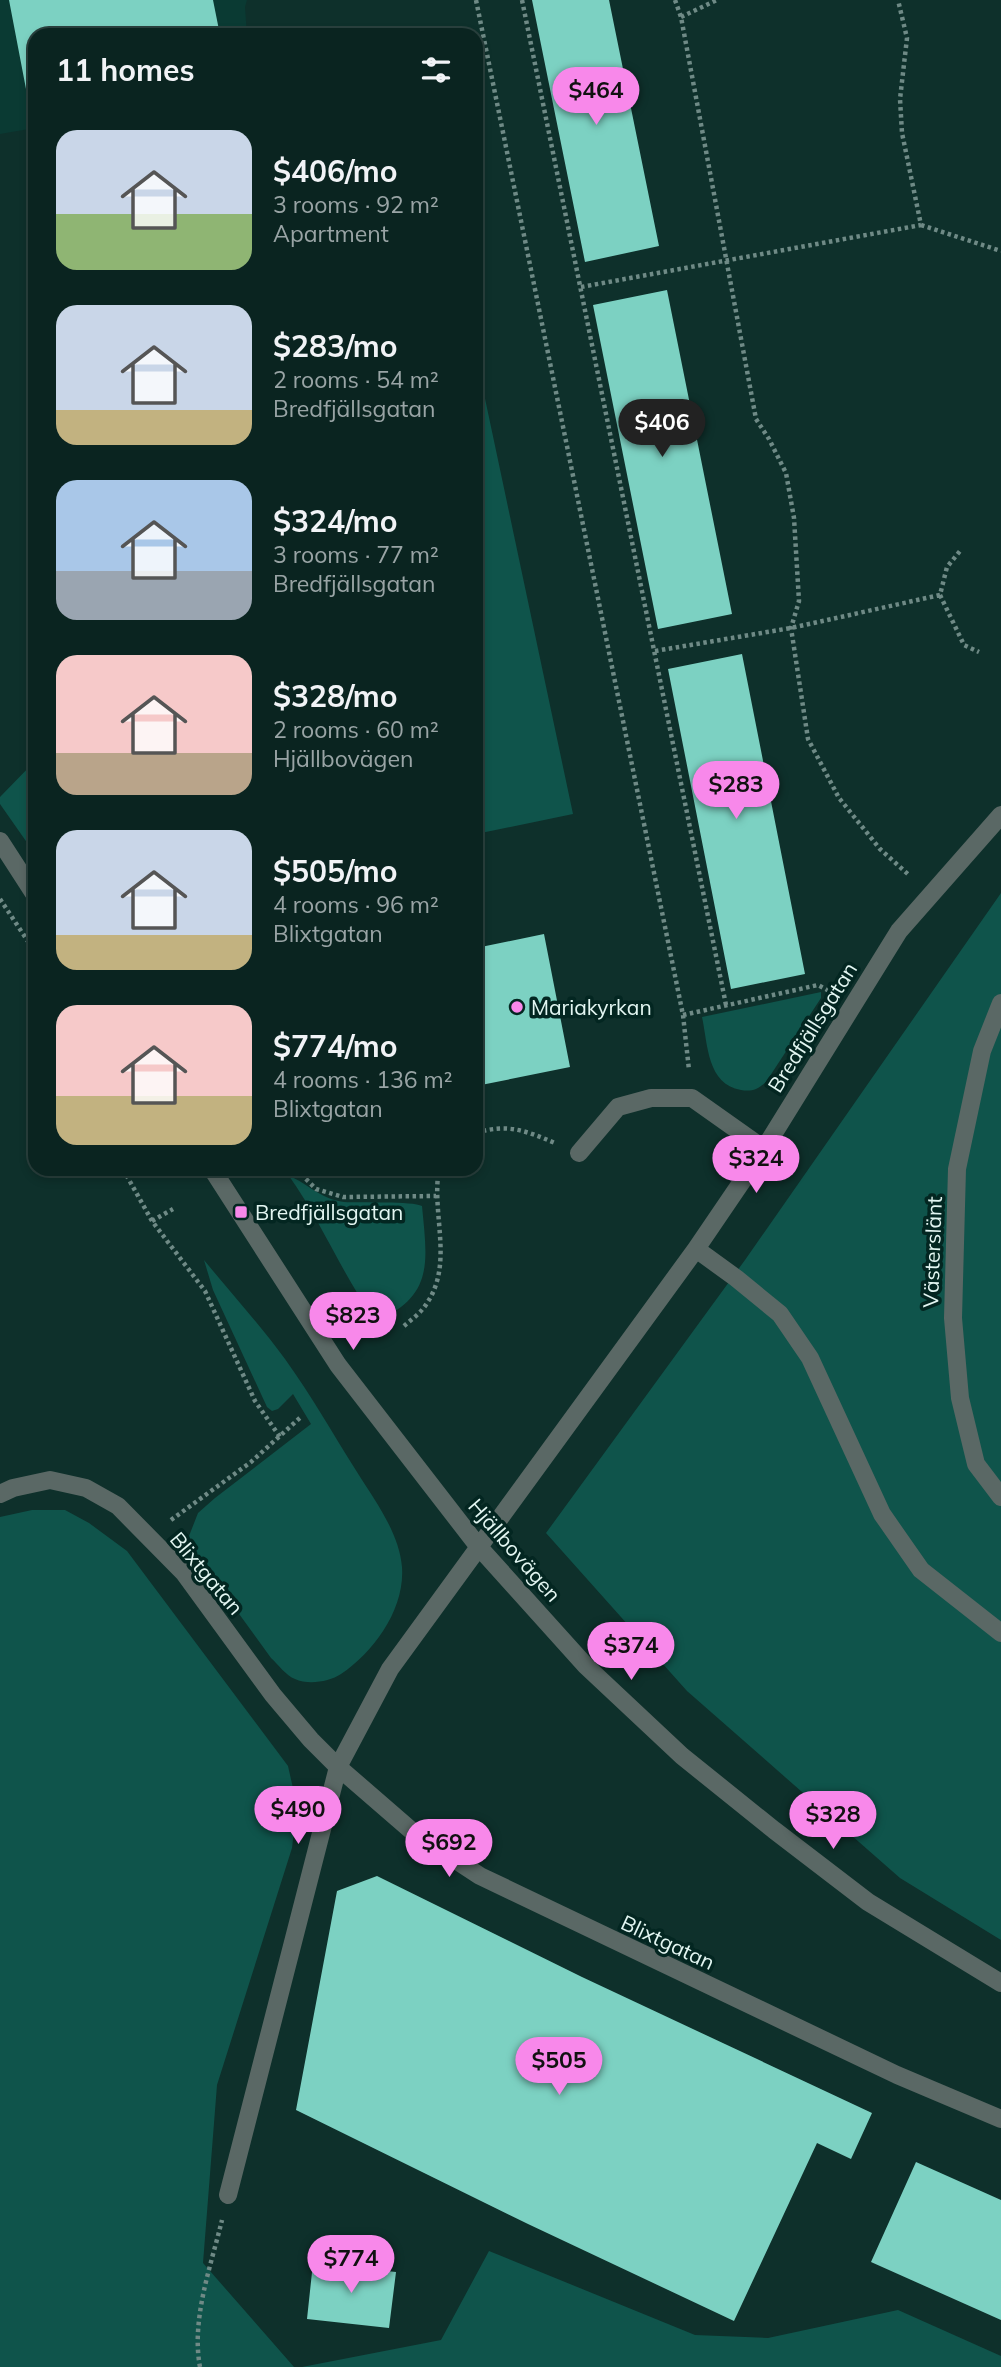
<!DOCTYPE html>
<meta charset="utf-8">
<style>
:root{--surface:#0a2420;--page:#132c29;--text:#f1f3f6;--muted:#99a4a5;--line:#2a413e;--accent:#f888ea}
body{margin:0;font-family:Mulish,sans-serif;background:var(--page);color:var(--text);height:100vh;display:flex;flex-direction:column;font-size:26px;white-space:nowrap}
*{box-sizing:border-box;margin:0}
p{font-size:23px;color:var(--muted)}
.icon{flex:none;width:38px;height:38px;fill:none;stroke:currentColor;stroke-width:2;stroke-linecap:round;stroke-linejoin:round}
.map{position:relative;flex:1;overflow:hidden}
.side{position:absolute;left:28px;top:28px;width:455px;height:1148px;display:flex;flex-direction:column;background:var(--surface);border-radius:21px;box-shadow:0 4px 10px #0003,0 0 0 2px var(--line)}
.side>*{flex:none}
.price{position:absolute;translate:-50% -60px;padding:0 16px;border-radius:24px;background:var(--accent);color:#111;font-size:23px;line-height:46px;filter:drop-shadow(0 2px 4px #0008)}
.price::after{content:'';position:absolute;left:50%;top:42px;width:21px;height:16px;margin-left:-10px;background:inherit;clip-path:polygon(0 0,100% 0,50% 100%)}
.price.selected{background:#222;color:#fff}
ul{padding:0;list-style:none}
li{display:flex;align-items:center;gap:21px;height:175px;padding:0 28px}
li span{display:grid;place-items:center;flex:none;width:196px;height:140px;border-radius:21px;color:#555}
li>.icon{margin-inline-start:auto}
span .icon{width:84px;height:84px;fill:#fffc;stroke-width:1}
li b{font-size:30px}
h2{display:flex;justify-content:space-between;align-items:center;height:84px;padding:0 28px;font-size:30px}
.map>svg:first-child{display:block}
.built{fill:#0a3a33}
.green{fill:#0f544b}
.building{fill:#7cd1c2}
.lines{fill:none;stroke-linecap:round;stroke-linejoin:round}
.path{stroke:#6f8a86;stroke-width:4.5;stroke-dasharray:3.5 3.5;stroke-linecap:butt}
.minor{stroke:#5a6865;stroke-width:18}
.poi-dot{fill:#f888ea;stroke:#032621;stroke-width:2.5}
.labels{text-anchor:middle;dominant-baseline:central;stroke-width:7;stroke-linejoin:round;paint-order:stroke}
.poi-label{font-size:21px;fill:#e3f6f2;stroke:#032621;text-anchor:start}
.street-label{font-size:21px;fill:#e3f6f2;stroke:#032621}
</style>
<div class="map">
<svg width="1001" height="2367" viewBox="0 0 1001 2367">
<rect width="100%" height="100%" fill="#0e302b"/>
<path class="built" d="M 0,0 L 247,0 L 245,7 L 247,35 L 35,35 L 35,128 L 0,134 Z"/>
<path class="green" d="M 476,356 L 573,814 L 476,834 Z
M 35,761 L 35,854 L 0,804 L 0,797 Z
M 1001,893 L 1001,1940 L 900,1878 L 687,1691 L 546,1533 L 745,1260 Z
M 821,992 L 821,998 L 766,1082 C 758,1089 752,1092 741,1090 C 707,1084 708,1045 702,1017 Z
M 289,1176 C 309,1184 320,1199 344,1202 C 360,1203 413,1201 422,1206 C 427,1260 435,1296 376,1321 C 342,1275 322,1222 289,1176 Z
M 204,1260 C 231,1293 260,1325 285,1359 C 311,1395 333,1434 357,1472 C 375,1501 399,1532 402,1567 C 405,1609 374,1652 341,1674 C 329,1682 308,1685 295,1679 C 286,1676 278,1664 271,1658 L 189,1545 L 189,1536 L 198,1513 L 215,1498 L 311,1424 L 293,1394 L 278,1409 L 272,1411 L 267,1407 L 213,1290 Z
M 32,1510 L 65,1510 L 89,1523 L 127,1551 L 288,1766 L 297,1806 L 292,1848 L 217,2085 L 203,2263 L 294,2367 L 0,2367 L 0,1517 Z
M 489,2251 L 695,2335 L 768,2338 L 898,2310 L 1001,2356 L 1001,2367 L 302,2367 L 441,2340 Z"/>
<path class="building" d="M 9,0 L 213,0 L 220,35 L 35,35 L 35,87 L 26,89 Z
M 532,0 L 609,0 L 659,246 L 585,262 Z
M 667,290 L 732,614 L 658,629 L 593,305 Z
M 742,654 L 805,974 L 731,989 L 668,669 Z
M 544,934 L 570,1067 L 476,1086 L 476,948 Z
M 377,1876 L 582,1977 L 872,2113 L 851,2159 L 817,2143 L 734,2321 L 528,2224 L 296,2110 L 337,1891 Z
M 916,2162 L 1001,2200 L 1001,2320 L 871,2262 Z
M 313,2263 L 396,2272 L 389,2328 L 307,2319 Z"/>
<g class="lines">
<path class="path" d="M 476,0 L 683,1015 L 689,1070
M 522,0 L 726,1005
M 675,0 L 681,17 L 756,419 L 769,439 L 786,473 L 794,518 L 799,601 L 791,628 L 808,739 L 839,798 L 880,849 L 910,876
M 681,17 L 717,0
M 921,225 L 1001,251
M 581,287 L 921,225 L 902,133 L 900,99 L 907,38 L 898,0
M 940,595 L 964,645 L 979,652
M 655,651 L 791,628 L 940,595 L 947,567 L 960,551
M 0,899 L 35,952
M 683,1015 L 818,985 L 831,992
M 476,1133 C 508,1123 526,1131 555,1143
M 123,1169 L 152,1221 L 205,1291 L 255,1401 L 280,1437
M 296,1169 L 316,1189 L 343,1197 L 436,1196
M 152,1221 L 173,1209
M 404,1326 C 412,1319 422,1312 427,1303 C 454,1263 431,1213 439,1169
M 171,1520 L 251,1462 L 302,1416
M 200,2367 C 191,2319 211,2266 222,2220"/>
<path class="minor" d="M 0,841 L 35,895
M 1001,1003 L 982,1051 L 957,1169 L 953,1318 L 960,1398 L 976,1464 L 1001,1497
M 579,1153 L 618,1107 L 651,1098 L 692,1098 L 764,1149
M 212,1169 L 338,1365 L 478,1546 L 586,1666 L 682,1756 L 774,1830 L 868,1902 L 1001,1983
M 696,1249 L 736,1278 L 780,1314 L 810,1358 L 882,1514 L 921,1570 L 1001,1633
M 0,1494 L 13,1488 L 50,1480 L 86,1488 L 118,1506 L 184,1573 L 273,1695 L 311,1740 L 338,1767 L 413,1832 L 480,1876 L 897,2075 L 1001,2119
M 228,2195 L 338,1767 L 390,1669 L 696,1249 L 764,1149 L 899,931 L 1001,815"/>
</g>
<g class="poi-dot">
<circle cx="517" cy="1007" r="7"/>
<rect x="234" y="1205" width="14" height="14" rx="3.5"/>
</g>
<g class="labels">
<g class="poi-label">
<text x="531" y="1007">Mariakyrkan</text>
<text x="255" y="1212">Bredfjällsgatan</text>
</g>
<g class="street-label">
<text transform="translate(812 1027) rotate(-58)">Bredfjällsgatan</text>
<text transform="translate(932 1252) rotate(-88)">Västerslänt</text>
<text transform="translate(515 1550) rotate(49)">Hjällbovägen</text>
<text transform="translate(207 1573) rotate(50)">Blixtgatan</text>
<text transform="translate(668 1942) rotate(25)">Blixtgatan</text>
</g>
</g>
</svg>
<b class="price" style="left:596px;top:127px">$464</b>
<b class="price selected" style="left:662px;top:459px">$406</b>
<b class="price" style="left:736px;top:821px">$283</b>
<b class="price" style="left:756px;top:1195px">$324</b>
<b class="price" style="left:353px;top:1352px">$823</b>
<b class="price" style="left:631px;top:1682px">$374</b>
<b class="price" style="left:298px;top:1846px">$490</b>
<b class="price" style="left:833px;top:1851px">$328</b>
<b class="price" style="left:449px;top:1879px">$692</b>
<b class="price" style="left:559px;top:2097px">$505</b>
<b class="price" style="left:351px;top:2295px">$774</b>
<section class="side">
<h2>11 homes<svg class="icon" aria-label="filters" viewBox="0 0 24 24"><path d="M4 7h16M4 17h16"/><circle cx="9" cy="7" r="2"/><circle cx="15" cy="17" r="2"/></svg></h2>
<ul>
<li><span style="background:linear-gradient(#c9d6e8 60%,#8fb573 0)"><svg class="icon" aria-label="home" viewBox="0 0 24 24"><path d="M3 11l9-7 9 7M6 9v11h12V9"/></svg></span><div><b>$406/mo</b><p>3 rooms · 92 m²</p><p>Apartment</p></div></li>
<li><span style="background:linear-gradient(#c9d6e8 75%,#c2b280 0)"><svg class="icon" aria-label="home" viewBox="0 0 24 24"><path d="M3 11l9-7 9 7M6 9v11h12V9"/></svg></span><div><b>$283/mo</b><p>2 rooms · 54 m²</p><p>Bredfjällsgatan</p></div></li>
<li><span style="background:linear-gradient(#a9c7e8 65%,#9aa5b1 0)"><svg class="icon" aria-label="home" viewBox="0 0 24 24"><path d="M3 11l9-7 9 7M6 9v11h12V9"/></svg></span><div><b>$324/mo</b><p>3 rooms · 77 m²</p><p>Bredfjällsgatan</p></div></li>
<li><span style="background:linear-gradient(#f6c9c9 70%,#b9a48a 0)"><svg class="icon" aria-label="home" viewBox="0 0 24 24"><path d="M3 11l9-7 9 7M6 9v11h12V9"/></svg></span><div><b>$328/mo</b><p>2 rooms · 60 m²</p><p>Hjällbovägen</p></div></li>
<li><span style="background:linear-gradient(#c9d6e8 75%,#c2b280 0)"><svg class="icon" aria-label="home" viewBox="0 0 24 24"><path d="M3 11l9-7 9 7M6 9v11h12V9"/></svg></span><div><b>$505/mo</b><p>4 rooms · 96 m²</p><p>Blixtgatan</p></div></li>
<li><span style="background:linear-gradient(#f6c9c9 65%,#c2b280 0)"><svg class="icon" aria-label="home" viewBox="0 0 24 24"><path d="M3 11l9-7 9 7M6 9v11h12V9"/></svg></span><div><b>$774/mo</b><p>4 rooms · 136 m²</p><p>Blixtgatan</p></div></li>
</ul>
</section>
</div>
